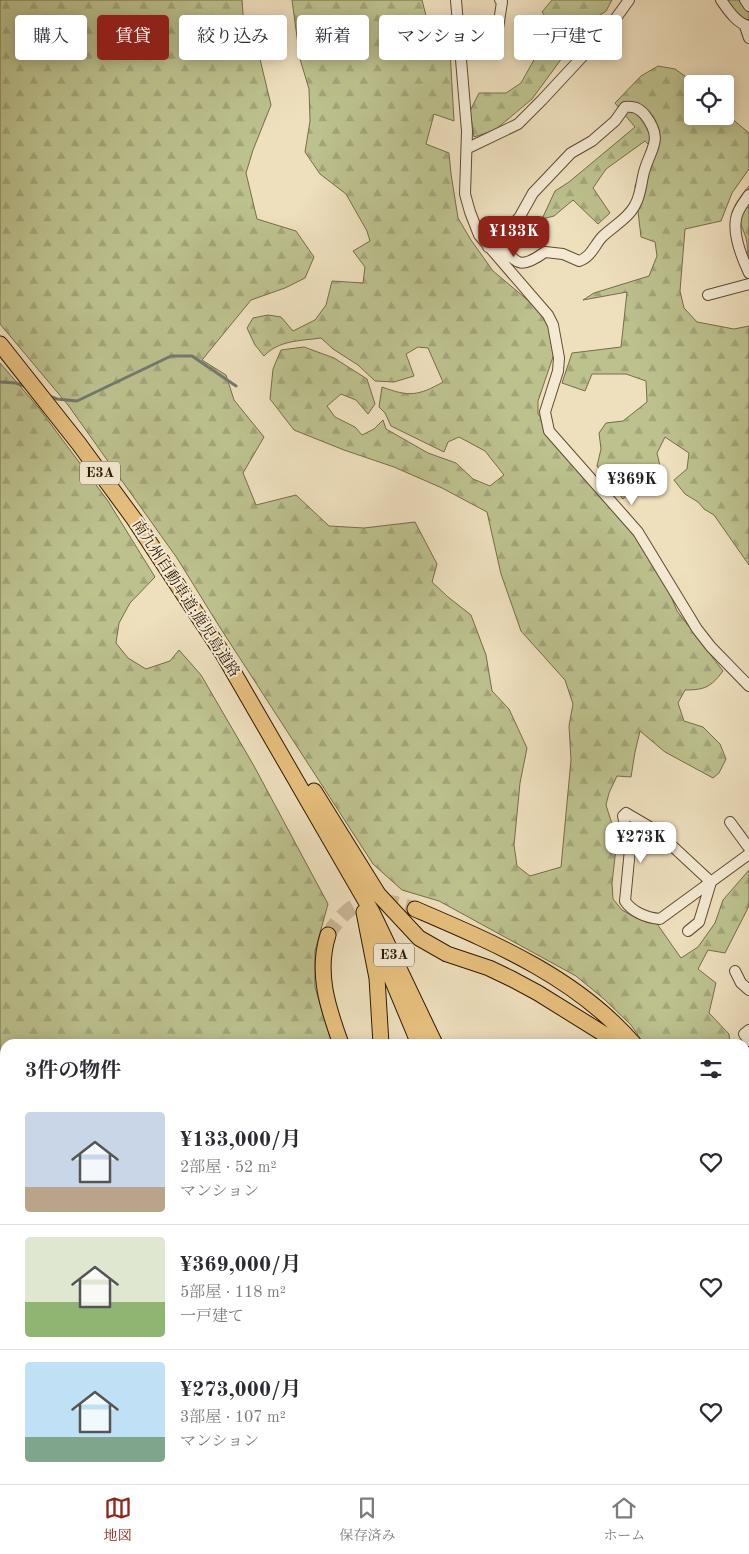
<!DOCTYPE html>
<html lang="ja">
<meta charset="utf-8">
<style>
:root{--surface:#fff;--page:#f7f7f7;--text:#2b2b33;--muted:#7c7c81;--line:#e1e1e2;--accent:#8f2418}
body{margin:0;font-family:"Old Standard TT","Noto Serif JP",serif;background:var(--page);color:var(--text);height:100vh;display:flex;flex-direction:column;font-size:19px;white-space:nowrap}
*{box-sizing:border-box;margin:0}
p{font-size:16px;color:var(--muted)}
.icon{flex:none;width:28px;height:28px;fill:none;stroke:currentColor;stroke-width:2;stroke-linecap:round;stroke-linejoin:round}
.map{position:relative;flex:1;overflow:hidden}
.drawer{position:absolute;left:0px;top:1039px;width:750px;height:446px;display:flex;flex-direction:column;background:var(--surface);border-radius:15px 15px 0 0;box-shadow:0 2px 12px #0003}
.drawer>*{flex:none}
.top-card{position:absolute;left:15px;top:15px;width:720px;height:45px;display:flex;gap:10px}
.fabs{position:absolute;left:684px;top:75px;display:grid;gap:10px}
.fabs a{display:grid;place-items:center;width:50px;height:50px;border-radius:5px;background:var(--surface);box-shadow:0 2px 12px #0003;font-size:25px}
.price{position:absolute;translate:-50% -42px;padding:0 11px;border-radius:10px;background:#fff;color:#222;font-size:16px;line-height:32px;filter:drop-shadow(0 1px 2px #0008)}
.price::after{content:'';position:absolute;left:50%;top:30px;width:15px;height:11px;margin-left:-8px;background:inherit;clip-path:polygon(0 0,100% 0,50% 100%)}
.price.active{background:var(--accent);color:#fff}
ul{padding:0;list-style:none}
li{display:flex;align-items:center;gap:15px;height:125px;padding:0 25px}
li+li{border-top:1px solid var(--line)}
li span{display:grid;place-items:center;flex:none;width:140px;height:100px;border-radius:5px;color:#555}
li>.icon{margin-inline-start:auto}
span .icon{width:60px;height:60px;fill:#fffc;stroke-width:1}
li b{font-size:21px}
h2{display:flex;justify-content:space-between;align-items:center;height:60px;padding:0 25px;font-size:21px}
.chip{padding:0 18px;border-radius:5px;background:var(--surface);box-shadow:0 2px 12px #0003;font-size:18px;line-height:45px}
.chip.active{background:var(--accent);color:#fff}
.menu{display:flex;justify-content:space-around;align-items:center;height:70px;border-top:1px solid var(--line);background:var(--surface);font-size:14px;color:var(--muted)}
.menu a{display:grid;justify-items:center;gap:2px}
.menu .active{color:var(--accent)}
.map>svg:first-child{display:block}
.forest{fill:url(#forest-firs);stroke:#766c48}
.lines{fill:none;stroke-linecap:round;stroke-linejoin:round}
.stream{stroke:#727971;stroke-width:3}
.highway-tunnel{stroke:#c8b797;stroke-width:15;stroke-dasharray:15 8;stroke-linecap:butt}
.minor-casing{stroke:#604a30;stroke-width:12}
.highway-casing{stroke:#301801;stroke-width:17}
.minor{stroke:#f4ead4;stroke-width:10}
.highway{stroke:#e7c07e;stroke-width:15}
.labels{text-anchor:middle;dominant-baseline:central;stroke-width:4;stroke-linejoin:round;paint-order:stroke}
.shield{fill:#f4ead4;stroke:#6b5740;stroke-width:1}
.shield-label{font-size:14px;font-weight:bold;fill:#301801}
.street-label{font-size:15px;fill:#301801;stroke:#f4ead4}
</style>
<div class="map">
<svg width="749" height="1484" viewBox="0 0 749 1484">
<defs>
<pattern id="forest-firs" width="22" height="20" patternUnits="userSpaceOnUse" patternTransform="scale(1.25)"><rect width="22" height="20" fill="#bcc18e"/><path d="M5 1l3.5 6h-7zM16 11l3.5 6h-7z" fill="#a2a579"/></pattern>
</defs>
<rect width="100%" height="100%" fill="#eedfbd"/>
<filter id="stains"><feTurbulence type="fractalNoise" baseFrequency=".004" numOctaves="4"/><feColorMatrix values="0 0 0 0 .2 0 0 0 0 .09 0 0 0 0 .02 0 0 0 .5 -.17"/></filter>
<radialGradient id="worn" r=".72"><stop offset=".6" stop-color="#630" stop-opacity="0"/><stop offset="1" stop-color="#630" stop-opacity=".3"/></radialGradient>
<path class="forest" d="M 0,0 L 242,0 L 243,14 L 259,55 L 271,105 L 253,150 L 246,173 L 257,219 L 296,231 L 314,257 L 305,278 L 285,288 L 251,300 L 202,360 L 226,375 L 234,400 L 264,437 L 243,473 L 256,505 L 296,495 L 329,526 L 364,528 L 415,522 L 437,564 L 432,582 L 448,597 L 471,615 L 486,655 L 492,691 L 509,709 L 527,748 L 520,783 L 514,845 L 517,866 L 530,876 L 561,867 L 571,760 L 569,726 L 573,704 L 565,680 L 521,631 L 501,574 L 487,512 L 442,488 L 394,467 L 344,450 L 294,430 L 270,399 L 273,369 L 281,350 L 304,347 L 334,358 L 367,379 L 375,404 L 368,414 L 356,400 L 341,394 L 327,406 L 335,417 L 355,427 L 362,435 L 374,429 L 383,420 L 386,429 L 428,453 L 456,463 L 473,479 L 490,486 L 504,475 L 485,451 L 459,437 L 448,442 L 444,452 L 391,426 L 385,413 L 379,407 L 382,387 C 409,397 418,396 443,382 L 428,348 L 418,347 L 406,354 L 414,376 L 394,382 L 375,381 L 358,365 L 333,349 L 321,338 C 300,341 279,340 264,356 L 255,345 L 247,328 L 253,318 L 268,315 L 281,317 L 293,331 L 315,320 L 326,305 L 332,281 L 363,283 L 365,267 L 353,251 L 370,241 L 367,231 L 346,194 L 320,174 L 305,152 L 310,121 L 309,89 L 300,59 L 292,0 L 422,0 L 434,47 L 450,50 L 454,121 L 434,114 L 426,144 L 449,153 L 451,174 L 458,218 L 471,240 L 493,271 L 530,302 L 547,321 L 555,351 L 538,401 L 538,414 L 580,465 L 628,512 L 651,548 L 677,611 L 723,671 C 711,687 705,690 685,690 L 678,703 L 684,721 L 703,727 L 720,744 L 726,759 L 719,773 L 713,778 L 665,752 L 640,731 L 635,752 L 631,777 L 617,776 L 609,793 L 606,805 L 617,840 L 612,883 L 613,899 L 622,910 L 636,918 L 655,921 L 681,958 L 698,947 L 715,923 L 723,900 L 749,870 L 749,906 L 725,953 L 708,950 L 698,969 L 716,983 L 709,1013 L 729,1034 L 730,1044 L 644,1044 L 631,1025 L 604,999 L 576,976 L 439,901 L 402,890 L 373,864 L 219,626 L 177,558 L 68,405 L 0,324 Z
M 552,0 L 612,0 L 606,11 L 587,24 L 532,99 L 495,130 L 474,137 L 470,111 L 479,93 L 506,93 L 521,83 L 535,58 L 554,30 L 542,12 Z
M 718,0 L 749,0 L 749,20 L 742,18 Z
M 658,66 L 675,69 L 696,84 L 692,84 L 692,116 L 725,116 L 725,113 L 749,133 L 749,169 L 732,193 L 721,221 L 685,229 L 680,291 L 684,308 L 697,322 L 734,329 L 749,326 L 749,565 L 714,515 L 704,509 L 698,502 L 685,494 L 674,480 L 687,469 L 689,453 L 665,437 L 657,453 L 660,466 L 623,499 L 597,466 L 601,449 L 599,433 L 606,423 L 623,421 L 647,402 L 646,381 L 626,374 L 592,374 L 585,391 L 562,383 L 572,353 L 621,347 L 627,292 L 583,300 L 594,293 L 649,276 L 657,256 L 655,242 L 641,237 L 635,186 L 652,148 L 645,141 L 606,169 L 593,188 L 610,213 L 598,224 L 573,200 L 554,216 L 542,219 L 555,191 L 569,182 L 635,127 L 615,103 L 641,76 Z
M 749,186 L 749,261 C 747,254 748,245 746,238 C 738,215 730,207 749,186 Z
M 0,363 L 38,407 L 108,501 L 155,577 L 130,603 L 119,623 L 116,643 L 128,658 L 146,669 L 170,661 L 179,650 L 201,675 L 254,766 L 328,904 L 315,951 L 315,987 L 332,1044 L 5,1044 L 5,1480 L 198,1480 L 199,1481 L 201,1480 L 224,1480 L 224,1484 L 0,1484 Z
M 745,1054 L 749,1055 L 749,1138 L 745,1137 Z
M 749,1291 L 749,1484 L 707,1484 L 706,1480 L 745,1480 L 745,1297 Z
M 550,1480 L 608,1480 L 610,1484 L 551,1484 Z"/>
<g class="lines">
<path class="stream" d="M 0,382 L 16,383 L 27,387
M 49,396 L 57,399 L 77,401 L 171,356 L 192,356 L 236,386"/>
<path class="highway-tunnel" d="M 328,935 C 353,895 373,896 415,909"/>
<g class="minor-casing">
<path id="minor" d="M 456,0 L 467,131 L 465,194 L 470,212 L 479,235 L 548,315 L 553,325 L 559,358 L 558,371 L 545,412 L 549,431 L 638,532 L 697,629 L 711,647 L 749,686
M 721,0 C 728,10 737,24 749,26
M 745,0 L 749,6
M 745,26 L 749,38
M 498,28 L 502,2 L 500,0
M 468,148 L 518,124 L 542,100 L 608,29 L 629,0
M 749,195 C 744,202 737,210 736,219 C 733,235 742,258 749,273
M 488,247 L 519,218 L 533,193 L 571,153 L 592,141 L 615,121 L 625,107 C 634,106 639,108 645,115 C 664,140 651,147 644,172 C 641,183 641,195 635,205 C 629,218 612,227 602,237 C 594,246 591,257 579,261 L 563,254 L 545,252 C 517,272 517,262 495,240
M 708,295 L 749,284
M 730,822 L 749,848
M 711,882 L 655,830 L 626,813 L 623,816 L 630,849 L 625,901 C 632,912 647,918 660,919 L 749,854
M 688,931 L 699,922 L 711,882
M 735,971 L 741,983 L 749,990
M 749,1030 L 744,1034 L 749,1041
M 236,1480 L 239,1484
M 310,1480 L 315,1484
M 505,1480 L 514,1484
M 546,1480 L 547,1484"/>
</g>
<g class="highway-casing">
<path id="highway" d="M 0,344 L 79,444 L 134,519 L 223,654 L 372,912 L 435,1044
M 314,791 L 378,894 L 419,938 L 447,954 L 489,968 L 512,979 L 538,993 L 620,1044
M 415,909 C 494,943 576,977 634,1044
M 364,912 L 377,978 L 381,1044
M 328,935 C 316,973 328,1008 341,1044
M 374,936 L 419,1044
M 745,1150 L 749,1150
M 745,1205 L 749,1202
M 745,1220 L 749,1216
M 617,1480 L 619,1484
M 643,1480 L 645,1484
M 661,1480 L 664,1484
M 696,1480 L 697,1484"/>
</g>
<use href="#minor" class="minor"/>
<use href="#highway" class="highway"/>
</g>
<g class="labels">
<g class="shield">
<rect x="80" y="461.5" width="40" height="23" rx="4"/>
<rect x="374" y="943.5" width="40" height="23" rx="4"/>
</g>
<g class="shield-label">
<text x="100" y="473">E3A</text>
<text x="394" y="955">E3A</text>
</g>
<g class="street-label">
<text transform="translate(185 599) rotate(57)">南九州自動車道;鹿児島道路</text>
</g>
</g>
<rect width="100%" height="100%" filter="url(#stains)"/>
<rect width="100%" height="100%" fill="url(#worn)"/>
</svg>
<div class="fabs">
<a><svg class="icon" aria-label="locate" viewBox="0 0 24 24"><circle cx="12" cy="12" r="6"/><path d="M12 2v4M12 18v4M2 12h4M18 12h4"/></svg></a>
</div>
<b class="price active" style="left:514px;top:258px">¥133K</b>
<b class="price" style="left:632px;top:506px">¥369K</b>
<b class="price" style="left:641px;top:864px">¥273K</b>
<div class="top-card">
<a class="chip">購入</a>
<a class="chip active">賃貸</a>
<a class="chip">絞り込み</a>
<a class="chip">新着</a>
<a class="chip">マンション</a>
<a class="chip">一戸建て</a>
</div>
<section class="drawer">
<h2>3件の物件<svg class="icon" aria-label="filters" viewBox="0 0 24 24"><path d="M4 7h16M4 17h16"/><circle cx="9" cy="7" r="2"/><circle cx="15" cy="17" r="2"/></svg></h2>
<ul>
<li><span style="background:linear-gradient(#c9d6e8 75%,#b9a48a 0)"><svg class="icon" aria-label="home" viewBox="0 0 24 24"><path d="M3 11l9-7 9 7M6 9v11h12V9"/></svg></span><div><b>¥133,000/月</b><p>2部屋 · 52 m²</p><p>マンション</p></div><svg class="icon" aria-label="heart" viewBox="0 0 24 24"><path d="M12 20l-8-8c-3-5 5-10 8-4 3-6 11-1 8 4z"/></svg></li>
<li><span style="background:linear-gradient(#dfe7d0 65%,#8fb573 0)"><svg class="icon" aria-label="home" viewBox="0 0 24 24"><path d="M3 11l9-7 9 7M6 9v11h12V9"/></svg></span><div><b>¥369,000/月</b><p>5部屋 · 118 m²</p><p>一戸建て</p></div><svg class="icon" aria-label="heart" viewBox="0 0 24 24"><path d="M12 20l-8-8c-3-5 5-10 8-4 3-6 11-1 8 4z"/></svg></li>
<li><span style="background:linear-gradient(#bfe0f5 75%,#7fa58c 0)"><svg class="icon" aria-label="home" viewBox="0 0 24 24"><path d="M3 11l9-7 9 7M6 9v11h12V9"/></svg></span><div><b>¥273,000/月</b><p>3部屋 · 107 m²</p><p>マンション</p></div><svg class="icon" aria-label="heart" viewBox="0 0 24 24"><path d="M12 20l-8-8c-3-5 5-10 8-4 3-6 11-1 8 4z"/></svg></li>
</ul>
</section>
</div>
<nav class="menu">
<a class="active"><svg class="icon" aria-label="map" viewBox="0 0 24 24"><path d="M3 6l6-2 6 2 6-2v14l-6 2-6-2-6 2zM9 4v14M15 6v14"/></svg>地図</a>
<a><svg class="icon" aria-label="saved" viewBox="0 0 24 24"><path d="M7 4h10v16l-5-4-5 4z"/></svg>保存済み</a>
<a><svg class="icon" aria-label="home" viewBox="0 0 24 24"><path d="M3 11l9-7 9 7M6 9v11h12V9"/></svg>ホーム</a>
</nav>
